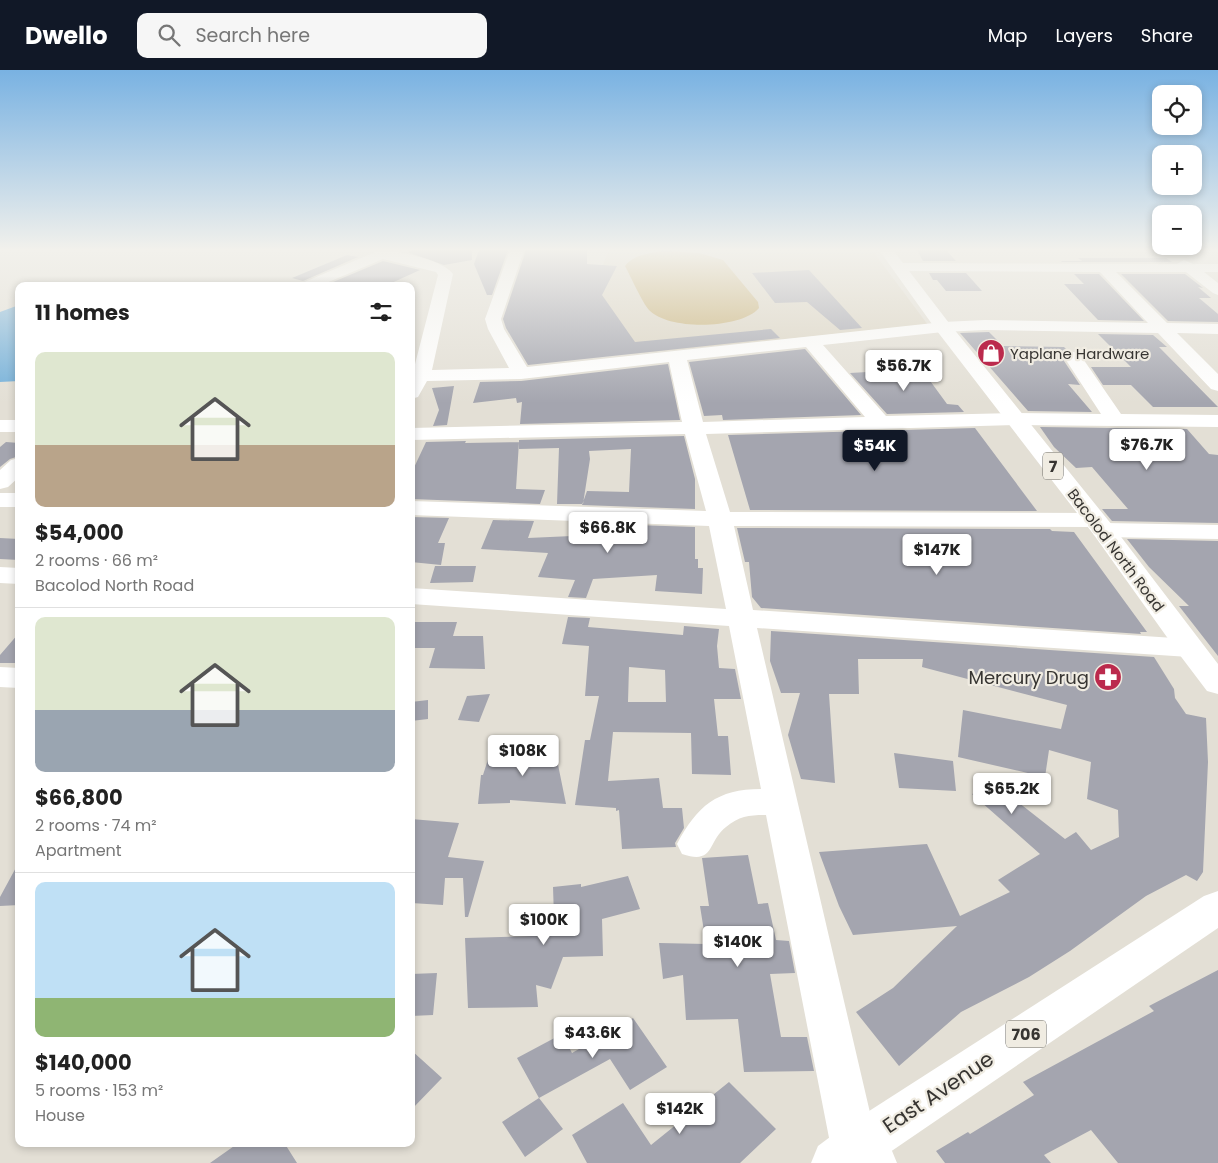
<!DOCTYPE html>
<meta charset="utf-8">
<style>
:root{--surface:#fff;--page:#f6f6f6;--text:#222;--muted:#767676;--line:#e0e0e0;--accent:#111827}
body{margin:0;font-family:Poppins,sans-serif;background:var(--page);color:var(--text);height:100vh;display:flex;flex-direction:column;font-size:19px;white-space:nowrap}
*{box-sizing:border-box;margin:0}
p{font-size:16px;color:var(--muted)}
.icon{flex:none;width:28px;height:28px;fill:none;stroke:currentColor;stroke-width:2;stroke-linecap:round;stroke-linejoin:round}
.map{position:relative;flex:1;overflow:hidden}
.drawer{position:absolute;left:15px;top:212px;width:400px;height:865px;display:flex;flex-direction:column;background:var(--surface);border-radius:10px;box-shadow:0 2px 8px #0003}
.drawer>*{flex:none}
.buttons{position:absolute;left:1152px;top:15px;display:grid;gap:10px}
.buttons a{display:grid;place-items:center;width:50px;height:50px;border-radius:10px;background:var(--surface);box-shadow:0 2px 8px #0003;font-size:25px}
.price{position:absolute;translate:-50% -42px;padding:0 11px;border-radius:5px;background:#fff;color:#222;font-size:16px;line-height:32px;filter:drop-shadow(0 1px 2px #0008)}
.price::after{content:'';position:absolute;left:50%;top:30px;width:15px;height:11px;margin-left:-8px;background:inherit;clip-path:polygon(0 0,100% 0,50% 100%)}
.price.on{background:var(--accent);color:#fff}
ul{padding:0;list-style:none}
li{display:grid;align-content:center;gap:10px;height:265px;padding:0 20px}
li+li{border-top:1px solid var(--line)}
li span{display:grid;place-items:center;height:155px;border-radius:10px;color:#555}
li>.icon{margin-inline-start:auto}
span .icon{width:90px;height:90px;fill:#fffc;stroke-width:1}
li b{font-size:21px}
h2{display:flex;justify-content:space-between;align-items:center;height:60px;padding:0 20px;font-size:21px}
header{display:flex;align-items:center;gap:30px;box-sizing:border-box;height:70px;padding:0 25px;background:var(--accent);color:#fff}
header strong{font-size:24px}
nav{display:flex;gap:28px;margin-inline-start:auto;font-size:18px}
.search{width:350px;height:45px;background:var(--page);display:flex;align-items:center;gap:12px;box-sizing:border-box;padding:0 18px;border-radius:10px;color:var(--muted);font-size:19px}
.map>svg:first-child{display:block}
.built{fill:#dbd4c3}
.green{fill:#c6ae72}
.water{fill:#72afd9}
.building{fill:#a4a5af;fill-rule:evenodd}
.lines{fill:none;stroke-linecap:round;stroke-linejoin:round}
.minor{fill:#fff;fill-rule:evenodd}
.major{fill:#fff;fill-rule:evenodd}
.highway{fill:#fff;fill-rule:evenodd}
.labels{text-anchor:middle;dominant-baseline:central;stroke-width:4.5;stroke-linejoin:round;paint-order:stroke}
.far-poi-label{font-size:15px;fill:#373532;stroke:#f0ece2;text-anchor:start}
.far-street-label{font-size:15px;fill:#373532;stroke:#f0ece2}
.shield{fill:#f0ece2;stroke:#6e6c67;stroke-width:1}
.shield-label{font-size:16px;font-weight:bold;fill:#373532}
.poi-label{font-size:18px;fill:#373532;stroke:#f0ece2;text-anchor:end}
.near-street-label{font-size:21px;fill:#373532;stroke:#f0ece2}
</style>
<header>
<strong>Dwello</strong>
<div class="search"><svg class="icon" aria-label="search" viewBox="0 0 24 24"><circle cx="10" cy="10" r="6"/><path d="M15 15l6 6"/></svg>Search here</div>
<nav><a>Map</a><a>Layers</a><a>Share</a></nav>
</header>
<div class="map">
<svg width="1218" height="1093" viewBox="0 0 1218 1093">
<rect width="100%" height="100%" fill="#e3dfd5"/>
<path class="built" d="M 609,180 L 872,180 L 928,255 L 630,284 L 586,236 Z"/>
<path class="green" d="M 665,181 L 699,183 L 723,190 L 758,232 L 759,238 C 741,259 669,261 649,240 C 642,232 631,207 625,196 C 634,184 651,183 665,181 Z"/>
<path class="water" d="M 19,235 L 19,311 L 0,312 L 0,242 Z"/>
<path class="building" d="M 414,180 L 472,180 L 472,190 L 444,195 L 407,182 Z
M 479,180 L 508,180 L 492,225 L 487,225 L 474,194 Z
M 526,180 L 587,180 L 587,194 L 617,196 L 602,225 L 635,272 L 771,259 L 780,268 L 528,295 L 506,258 L 503,249 Z
M 917,180 L 946,180 L 956,191 L 923,191 Z
M 347,185 L 358,187 L 303,211 L 292,208 Z
M 1078,188 L 1166,188 L 1172,192 L 1062,192 L 1061,191 L 1082,191 Z
M 383,191 L 420,200 L 385,216 L 326,215 Z
M 809,200 L 862,258 L 840,260 L 807,232 L 775,233 L 752,203 Z
M 929,203 L 966,203 L 982,221 L 946,221 L 937,210 L 933,210 Z
M 1074,204 L 1099,204 L 1144,251 L 1098,250 L 1064,214 L 1084,214 Z
M 1121,204 L 1185,204 L 1203,218 L 1198,217 L 1211,228 L 1199,228 L 1218,244 L 1218,252 L 1168,251 Z
M 989,262 L 1003,276 L 1064,277 L 1068,281 L 1062,288 L 1080,315 L 1068,314 L 1092,342 L 1028,341 L 960,263 Z
M 1098,264 L 1153,265 L 1167,277 L 1159,277 L 1218,337 L 1153,337 L 1131,315 L 1103,315 L 1091,297 L 1131,297 Z
M 805,279 L 861,345 L 723,350 L 722,345 L 704,346 L 689,292 Z
M 917,293 L 947,334 L 958,335 L 964,342 L 887,344 L 850,303 L 902,300 L 905,303 Z
M 668,294 L 680,350 L 520,354 L 522,332 L 517,333 L 516,328 L 473,333 L 480,312 L 521,311 Z
M 454,316 L 447,355 L 433,356 L 439,340 L 432,318 Z
M 1040,357 L 1187,359 L 1209,384 L 1218,385 L 1218,453 L 1112,451 L 1102,439 L 1128,439 L 1092,397 L 1076,398 L 1054,377 Z
M 975,358 L 1037,441 L 750,440 L 728,365 Z
M 684,366 L 695,409 L 695,439 L 582,435 L 587,421 L 629,422 L 631,379 L 589,381 L 590,389 L 583,434 L 557,434 L 559,378 L 519,379 L 519,370 Z
M 466,371 L 465,373 L 519,372 L 516,419 L 545,420 L 540,434 L 411,429 L 411,404 L 426,372 Z
M 6,372 L 19,373 L 19,386 L 10,389 L 0,397 L 0,377 Z
M 411,447 L 449,448 L 438,473 L 445,473 L 441,495 L 411,492 Z
M 493,450 L 534,451 L 528,468 L 572,466 L 576,453 L 695,457 L 695,489 L 698,489 L 698,498 L 703,498 L 702,524 L 655,521 L 657,505 L 593,509 L 586,528 L 568,527 L 575,510 L 538,507 L 548,483 L 481,479 Z
M 737,458 L 1050,459 L 1052,461 L 1074,462 L 1147,562 L 1140,562 L 1141,564 L 761,538 L 752,527 L 749,492 L 745,492 Z
M 0,468 L 19,469 L 19,490 L 0,489 Z
M 1127,469 L 1218,471 L 1218,586 L 1179,536 L 1189,536 L 1149,497 Z
M 435,496 L 476,496 L 473,512 L 430,513 Z
M 568,547 L 590,548 L 588,557 L 683,565 L 684,556 L 719,559 L 717,576 L 719,598 L 735,599 L 741,629 L 714,629 L 718,666 L 728,666 L 731,705 L 692,704 L 691,663 L 613,662 L 608,711 L 659,708 L 663,738 L 682,738 L 684,758 L 675,773 L 676,777 L 622,779 L 619,740 L 616,741 L 616,738 L 575,735 L 585,670 L 590,670 L 599,626 L 585,626 L 589,576 L 562,574 ZM 629,597 L 665,600 L 666,632 L 628,632 Z
M 411,552 L 457,552 L 453,566 L 483,566 L 485,599 L 429,598 L 435,578 L 411,578 Z
M 771,561 L 1154,587 L 1174,619 L 1175,628 L 1186,644 L 1206,648 L 1208,692 L 1203,802 L 1197,811 L 1186,805 L 1146,826 L 1070,881 L 1029,907 L 961,942 L 899,996 L 856,942 L 893,918 L 957,856 L 853,865 L 839,836 L 819,782 L 927,774 L 960,846 L 1010,822 L 998,810 L 1040,784 L 972,724 L 999,717 L 1065,769 L 1076,762 L 1091,780 L 1119,767 L 1118,740 L 1087,729 L 1091,692 L 1049,680 L 1045,707 L 958,687 L 963,640 L 1061,659 L 1067,635 L 922,597 L 923,589 L 858,589 L 859,624 L 829,624 L 835,713 L 801,709 L 788,665 L 800,623 L 781,623 L 770,591 Z
M 19,563 L 19,593 L 0,593 L 0,585 Z
M 490,624 L 479,652 L 458,650 L 467,626 Z
M 428,630 L 428,649 L 411,651 L 411,632 Z
M 553,670 L 566,734 L 510,730 L 510,733 L 478,734 L 481,705 L 483,705 L 491,680 L 534,683 L 532,674 Z
M 894,683 L 953,691 L 956,721 L 899,718 Z
M 411,749 L 459,753 L 448,787 L 484,791 L 468,847 L 465,847 L 463,808 L 445,808 L 443,835 L 411,833 Z
M 748,785 L 758,834 L 768,833 L 776,870 L 789,871 L 795,903 L 770,904 L 781,967 L 807,967 L 814,1001 L 744,1002 L 738,949 L 686,950 L 683,905 L 663,909 L 659,873 L 706,874 L 700,836 L 709,836 L 702,788 Z
M 19,792 L 19,835 L 0,836 L 0,827 Z
M 628,806 L 640,839 L 602,849 L 603,886 L 563,887 L 551,919 L 536,915 L 538,937 L 468,938 L 465,868 L 564,865 L 565,848 L 554,847 L 553,817 L 581,814 L 581,817 Z
M 1218,900 L 1218,1093 L 1118,1093 L 1091,1060 L 1044,1085 L 1051,1093 L 945,1093 L 936,1081 L 968,1062 L 970,1064 L 1034,1025 L 1023,1012 L 1154,941 L 1149,936 Z
M 437,903 L 433,945 L 411,946 L 411,904 Z
M 633,948 L 667,997 L 630,1020 L 610,989 L 539,1028 L 517,988 L 562,964 L 572,983 Z
M 411,980 L 442,1008 L 411,1040 Z
M 729,1012 L 776,1059 L 740,1093 L 587,1093 L 572,1065 L 623,1033 L 651,1075 Z
M 539,1028 L 563,1059 L 525,1087 L 502,1052 Z
M 237,1074 L 285,1074 L 297,1093 L 210,1093 Z"/>
<g class="lines">
<path class="minor" d="M 380,180 C 397,180 443,190 453,204 L 432,300 L 509,298 L 488,259 L 485,249 L 510,180 L 524,180 L 501,249 L 504,259 L 527,297 L 943,252 L 985,250 L 1148,253 L 1100,202 L 899,201 L 894,200 L 892,197 L 894,194 L 899,193 L 1177,194 L 1184,190 L 1193,194 L 1218,194 L 1218,202 L 1204,202 L 1218,213 L 1218,225 L 1213,223 L 1186,202 L 1116,202 L 1167,253 L 1218,254 L 1218,264 L 1177,263 L 1218,304 L 1218,321 L 1211,319 L 1158,263 L 985,260 L 943,262 L 823,275 L 886,346 L 1015,343 L 1101,344 L 1064,287 L 1067,283 L 1073,282 L 1079,283 L 1121,344 L 1218,345 L 1218,357 L 1015,355 L 706,364 L 730,442 L 1095,443 L 1103,445 L 1107,450 L 1105,453 L 1218,455 L 1218,469 L 1103,467 L 1094,465 L 1091,460 L 1093,457 L 734,456 L 753,540 L 1189,569 L 1199,572 L 1203,578 L 1199,584 L 1189,587 L 757,558 L 875,1064 L 890,1076 L 897,1093 L 838,1093 L 831,1078 L 766,745 C 750,745 739,746 726,757 C 707,772 715,795 682,784 L 677,774 C 697,736 717,719 761,719 L 729,556 L 411,534 L 411,518 L 726,539 L 709,456 L 411,445 L 411,431 L 706,441 L 685,364 L 411,370 L 411,358 L 682,352 L 669,292 L 521,309 L 427,311 L 418,327 L 411,329 L 411,298 L 414,298 L 438,205 L 436,202 L 383,189 L 319,216 L 299,216 L 302,213 ZM 806,277 L 865,347 L 703,352 L 687,290 Z
M 0,350 L 19,350 L 19,362 L 0,362 Z
M 19,388 L 19,407 L 8,417 L 0,419 L 0,400 L 11,390 Z
M 0,423 L 19,423 L 19,437 L 0,437 Z
M 0,497 L 19,498 L 19,514 L 0,513 Z
M 0,597 L 19,598 L 19,618 L 0,617 Z"/>
<path class="major" d="M 1218,821 L 1218,858 L 874,1093 L 811,1093 L 818,1076 L 838,1061 L 1204,826 Z"/>
<path class="highway" d="M 879,180 L 893,180 L 949,253 L 1112,455 L 1218,594 L 1218,624 L 1207,621 L 1179,584 L 1094,465 L 937,261 Z"/>
</g>
<linearGradient id="sky" x2="0" y2="1"><stop stop-color="#79b2e2"/><stop offset="0.54" stop-color="#f2f1ec"/><stop offset="1" stop-color="#f2f1ec" stop-opacity="0"/></linearGradient>
<rect width="1218" height="333" fill="url(#sky)"/>
<defs>
<g id="shop-disc" transform="scale(1.4375)"><circle r="9.5" fill="#bb2a4d" stroke="#f0ece2"/><path d="M-5-2.5h2.3a2.7 3.5 0 0 1 5.4 0H5L5.5 6h-11ZM-1.5-2.5h3a1.5 2.3 0 0 0-3 0Z" fill="#fff"/></g>
<g id="pharmacy-disc" transform="scale(1.4375)"><circle r="9.5" fill="#bb2a4d" stroke="#f0ece2"/><path d="M-2-6h4v4h4v4h-4v4h-4v-4h-4v-4h4Z" fill="#fff"/></g>
</defs>
<g fill-rule="evenodd">
<use href="#shop-disc" x="991" y="283"/>
<use href="#pharmacy-disc" x="1108" y="607"/>
</g>
<g class="labels">
<g class="far-poi-label">
<text x="1010" y="283">Yaplane Hardware</text>
</g>
<g class="far-street-label">
<text transform="translate(1116 480) rotate(53)">Bacolod North Road</text>
</g>
<g class="shield">
<rect x="1043" y="382.5" width="20" height="27" rx="4"/>
<rect x="1006" y="950.5" width="40" height="27" rx="4"/>
</g>
<g class="shield-label">
<text x="1053" y="396">7</text>
<text x="1026" y="964">706</text>
</g>
<g class="poi-label">
<text x="1089" y="607">Mercury Drug</text>
</g>
<g class="near-street-label">
<text transform="translate(938 1022) rotate(-34)">East Avenue</text>
</g>
</g>
</svg>
<div class="buttons">
<a><svg class="icon" aria-label="locate" viewBox="0 0 24 24"><circle cx="12" cy="12" r="6"/><path d="M12 2v4M12 18v4M2 12h4M18 12h4"/></svg></a>
<a>+</a>
<a>−</a>
</div>
<b class="price" style="left:904px;top:322px">$56.7K</b>
<b class="price" style="left:1147px;top:401px">$76.7K</b>
<b class="price on" style="left:875px;top:402px">$54K</b>
<b class="price" style="left:608px;top:484px">$66.8K</b>
<b class="price" style="left:937px;top:506px">$147K</b>
<b class="price" style="left:523px;top:707px">$108K</b>
<b class="price" style="left:1012px;top:745px">$65.2K</b>
<b class="price" style="left:544px;top:876px">$100K</b>
<b class="price" style="left:738px;top:898px">$140K</b>
<b class="price" style="left:593px;top:989px">$43.6K</b>
<b class="price" style="left:680px;top:1065px">$142K</b>
<section class="drawer">
<h2>11 homes<svg class="icon" aria-label="filters" viewBox="0 0 24 24"><path d="M4 7h16M4 17h16"/><circle cx="9" cy="7" r="2"/><circle cx="15" cy="17" r="2"/></svg></h2>
<ul>
<li><span style="background:linear-gradient(#dfe7d0 60%,#b9a48a 0)"><svg class="icon" aria-label="home" viewBox="0 0 24 24"><path d="M3 11l9-7 9 7M6 9v11h12V9"/></svg></span><div><b>$54,000</b><p>2 rooms · 66 m²</p><p>Bacolod North Road</p></div></li>
<li><span style="background:linear-gradient(#dfe7d0 60%,#9aa5b1 0)"><svg class="icon" aria-label="home" viewBox="0 0 24 24"><path d="M3 11l9-7 9 7M6 9v11h12V9"/></svg></span><div><b>$66,800</b><p>2 rooms · 74 m²</p><p>Apartment</p></div></li>
<li><span style="background:linear-gradient(#bfe0f5 75%,#8fb573 0)"><svg class="icon" aria-label="home" viewBox="0 0 24 24"><path d="M3 11l9-7 9 7M6 9v11h12V9"/></svg></span><div><b>$140,000</b><p>5 rooms · 153 m²</p><p>House</p></div></li>
</ul>
</section>
</div>
